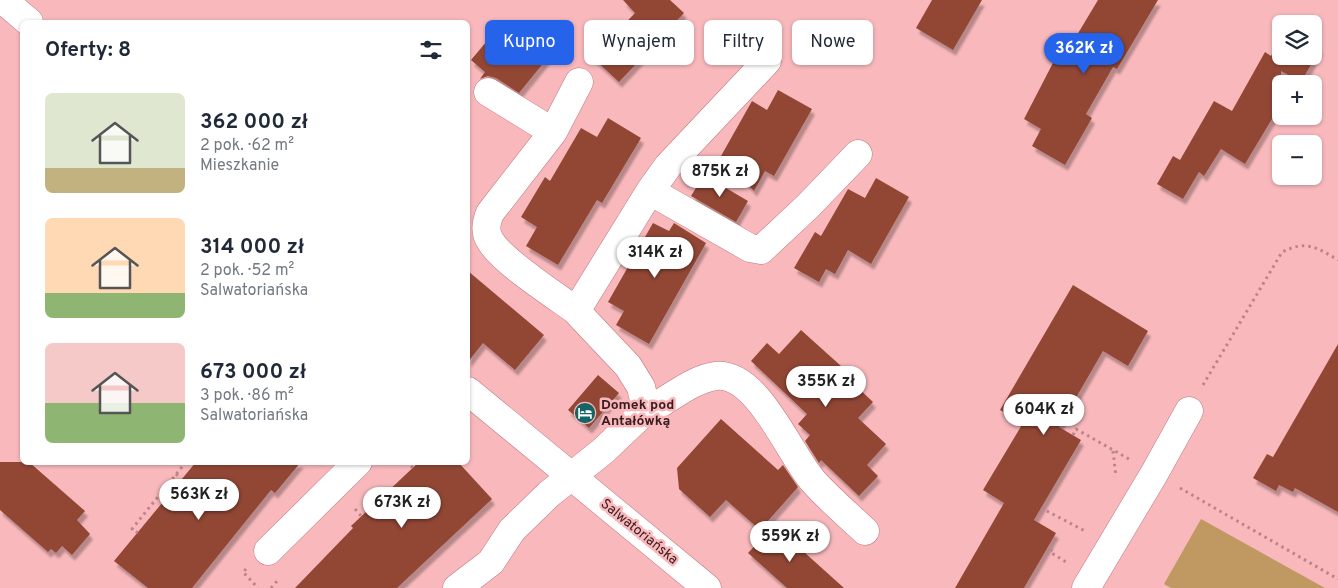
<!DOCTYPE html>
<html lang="pl">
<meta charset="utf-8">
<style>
:root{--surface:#fff;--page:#f2f2f3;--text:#1f2937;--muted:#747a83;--accent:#2563eb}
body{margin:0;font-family:Overpass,sans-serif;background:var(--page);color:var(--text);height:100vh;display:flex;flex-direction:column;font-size:19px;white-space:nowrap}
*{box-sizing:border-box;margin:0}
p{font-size:16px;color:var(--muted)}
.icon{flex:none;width:28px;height:28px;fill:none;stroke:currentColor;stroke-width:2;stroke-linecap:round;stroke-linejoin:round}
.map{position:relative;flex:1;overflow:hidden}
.drawer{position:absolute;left:20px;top:20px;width:450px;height:445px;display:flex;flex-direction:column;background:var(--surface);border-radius:8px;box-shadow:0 1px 4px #0004}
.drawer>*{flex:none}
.hud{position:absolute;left:485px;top:20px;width:475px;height:45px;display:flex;gap:10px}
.controls{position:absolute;left:1272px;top:15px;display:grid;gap:10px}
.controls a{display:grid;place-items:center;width:50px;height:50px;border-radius:8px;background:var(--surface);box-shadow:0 1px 4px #0004;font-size:25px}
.price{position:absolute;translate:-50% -42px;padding:0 11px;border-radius:18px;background:#fff;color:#222;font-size:16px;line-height:32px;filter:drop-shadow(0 1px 2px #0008)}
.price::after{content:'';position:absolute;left:50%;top:30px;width:15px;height:11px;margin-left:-8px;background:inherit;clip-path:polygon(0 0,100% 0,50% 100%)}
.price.on{background:var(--accent);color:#fff}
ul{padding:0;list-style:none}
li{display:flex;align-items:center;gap:15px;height:125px;padding:0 25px}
li span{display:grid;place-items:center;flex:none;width:140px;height:100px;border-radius:8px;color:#555}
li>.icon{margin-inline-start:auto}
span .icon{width:60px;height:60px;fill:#fffc;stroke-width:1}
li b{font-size:21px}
h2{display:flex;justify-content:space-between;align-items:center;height:60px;padding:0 25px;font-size:21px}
.tag{padding:0 18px;border-radius:8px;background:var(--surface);box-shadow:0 1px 4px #0004;font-size:18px;line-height:45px}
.tag.on{background:var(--accent);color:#fff}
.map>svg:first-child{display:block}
.green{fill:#bf9961}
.building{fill:#924734;filter:url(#shadow)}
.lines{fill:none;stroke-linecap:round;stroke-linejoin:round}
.minor-casing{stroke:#c1777c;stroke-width:29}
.path{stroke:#b98588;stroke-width:3;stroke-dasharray:2.5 4;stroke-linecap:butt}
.minor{stroke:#fff;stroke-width:28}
.labels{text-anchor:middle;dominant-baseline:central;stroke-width:5;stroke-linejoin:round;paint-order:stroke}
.poi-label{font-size:14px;font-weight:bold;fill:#381b1e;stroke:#f9b9bc;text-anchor:start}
.street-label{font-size:14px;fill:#381b1e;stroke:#f9b9bc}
</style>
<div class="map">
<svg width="1338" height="588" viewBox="0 0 1338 588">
<defs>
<filter id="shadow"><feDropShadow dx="3" dy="5.5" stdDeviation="1" flood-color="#0004"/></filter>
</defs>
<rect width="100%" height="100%" fill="#f9b9bc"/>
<path class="green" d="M 1201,519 L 1325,588 L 1171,588 L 1164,584 Z"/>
<path class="building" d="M 623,0 L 670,0 L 684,13 L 619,82 L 592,57 L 635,13 Z
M 932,0 L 982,0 L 953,50 L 916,28 Z
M 1098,0 L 1158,0 L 1117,69 L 1113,67 L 1086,114 L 1092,118 L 1065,165 L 1032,146 L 1041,129 L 1024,119 L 1056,57 L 1062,60 Z
M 497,29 L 510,40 L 518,30 L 550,55 L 519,93 L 496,78 L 488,76 L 480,79 L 485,72 L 471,60 Z
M 1281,38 L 1281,56 L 1314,56 L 1314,46 L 1320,49 L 1301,82 L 1281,71 L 1281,104 L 1245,164 L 1221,149 L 1204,176 L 1199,172 L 1183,199 L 1157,184 L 1173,156 L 1180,160 L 1214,101 L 1232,111 L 1265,52 L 1271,56 Z
M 778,90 L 812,109 L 774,176 L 765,171 L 754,191 L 721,156 L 752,101 L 767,110 Z
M 608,118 L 641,138 L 602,203 L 597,200 L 558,265 L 526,246 L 537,227 L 521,217 L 545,177 L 550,181 L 581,128 L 597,137 Z
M 704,175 L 748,201 L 736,222 L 691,196 Z
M 876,178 L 909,197 L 871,264 L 848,250 L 835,274 L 826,269 L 819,282 L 794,268 L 815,232 L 821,236 L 848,189 L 865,198 Z
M 653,223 L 669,231 L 674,223 L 706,243 L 649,344 L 616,325 L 624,311 L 608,302 Z
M 468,271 L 544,335 L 515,370 L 483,343 L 468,362 Z
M 1073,285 L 1148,331 L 1128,366 L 1103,351 L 1059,427 L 1081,440 L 1034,520 L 1056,533 L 1024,588 L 955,588 L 1004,503 L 983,490 L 1023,423 L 1000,410 Z
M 801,330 L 841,366 L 838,369 L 873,402 L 858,418 L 886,444 L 867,465 L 878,476 L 859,496 L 821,460 L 819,463 L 805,441 L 810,435 L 798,424 L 807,414 L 751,361 L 767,343 L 779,354 Z
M 1338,344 L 1338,512 L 1295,488 L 1293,492 L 1279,485 L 1276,491 L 1253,478 L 1267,454 L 1273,457 Z
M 598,375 L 619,393 L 589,428 L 568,410 Z
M 721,419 L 778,470 L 783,465 L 798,487 L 760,530 L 726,500 L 710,517 L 679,489 L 677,468 Z
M 0,462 L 29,462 L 85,511 L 77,520 L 90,534 L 72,555 L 62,546 L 56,553 L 51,549 L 48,552 L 0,510 Z
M 196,462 L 301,462 L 275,493 L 271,490 L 192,588 L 148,588 L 114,561 Z
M 419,462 L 458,462 L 492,499 L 397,588 L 295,588 L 353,528 L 351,526 Z
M 774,525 L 844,588 L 787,588 L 748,553 Z"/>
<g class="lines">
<g class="minor-casing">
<path id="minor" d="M 3,0 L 29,22
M 488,92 L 553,132
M 650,191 L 668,166 L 767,61
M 578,312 C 556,296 503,262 491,242 C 484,232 486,223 490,213 L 553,132 L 579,82
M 468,391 L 707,588
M 642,414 C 665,403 691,379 716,376 C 758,372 789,454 813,481 C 829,499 848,515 865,531
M 268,551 L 358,462
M 457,588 L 491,562 L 512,530 L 549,494 L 603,451 L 642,414 L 644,400 L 641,387 L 628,366 L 576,311 L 650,191 L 750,248 L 761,250 L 808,206 L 858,154
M 1086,588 L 1154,474 L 1189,411"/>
</g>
<path class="path" d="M 1203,385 L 1282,252 C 1306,240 1316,247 1338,260
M 1073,435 L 1076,429 L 1129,459
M 1113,451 L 1116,477
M 406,462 L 413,468
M 176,474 L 180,478
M 1180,488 L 1338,579
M 1041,508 L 1085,531
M 355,509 L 361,516
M 138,533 L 132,529 L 186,462
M 1052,549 L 1050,552 L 1066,562
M 246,569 L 243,572 L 258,588
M 271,588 L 278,580"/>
<use href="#minor" class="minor"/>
</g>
<defs>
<g id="hotel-disc" transform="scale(1.125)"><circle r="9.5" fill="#166565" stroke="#f9b9bc"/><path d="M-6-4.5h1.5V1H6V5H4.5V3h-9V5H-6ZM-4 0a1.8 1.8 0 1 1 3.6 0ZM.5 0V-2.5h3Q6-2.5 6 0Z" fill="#fff"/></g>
</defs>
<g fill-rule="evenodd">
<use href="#hotel-disc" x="585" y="413"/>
</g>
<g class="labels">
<g class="poi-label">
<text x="601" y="405">Domek pod<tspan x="601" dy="16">Antałówką</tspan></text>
</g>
<g class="street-label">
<text transform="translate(639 532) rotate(39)">Salwatoriańska</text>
</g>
</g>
</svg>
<div class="controls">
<a><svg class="icon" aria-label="layers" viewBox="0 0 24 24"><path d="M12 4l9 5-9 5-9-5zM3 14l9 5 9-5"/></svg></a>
<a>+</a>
<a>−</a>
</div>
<b class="price on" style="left:1084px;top:75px">362K zł</b>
<b class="price" style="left:720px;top:198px">875K zł</b>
<b class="price" style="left:655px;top:279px">314K zł</b>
<b class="price" style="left:826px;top:408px">355K zł</b>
<b class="price" style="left:1044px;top:436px">604K zł</b>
<b class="price" style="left:199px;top:521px">563K zł</b>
<b class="price" style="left:402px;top:529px">673K zł</b>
<b class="price" style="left:790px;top:563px">559K zł</b>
<div class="hud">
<a class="tag on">Kupno</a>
<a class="tag">Wynajem</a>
<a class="tag">Filtry</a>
<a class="tag">Nowe</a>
</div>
<section class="drawer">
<h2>Oferty: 8<svg class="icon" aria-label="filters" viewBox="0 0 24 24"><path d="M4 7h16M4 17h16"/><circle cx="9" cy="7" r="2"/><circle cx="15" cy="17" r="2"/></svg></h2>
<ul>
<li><span style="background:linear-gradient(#dfe7d0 75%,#c2b280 0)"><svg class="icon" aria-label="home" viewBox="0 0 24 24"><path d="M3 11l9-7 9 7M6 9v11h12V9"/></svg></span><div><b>362 000 zł</b><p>2 pok. · 62 m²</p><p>Mieszkanie</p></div></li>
<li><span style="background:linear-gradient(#ffd9b3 75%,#8fb573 0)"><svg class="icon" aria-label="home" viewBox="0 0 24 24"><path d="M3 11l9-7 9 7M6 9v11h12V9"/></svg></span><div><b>314 000 zł</b><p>2 pok. · 52 m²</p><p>Salwatoriańska</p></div></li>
<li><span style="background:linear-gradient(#f6c9c9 60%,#8fb573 0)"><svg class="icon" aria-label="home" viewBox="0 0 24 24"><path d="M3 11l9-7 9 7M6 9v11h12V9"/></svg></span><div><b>673 000 zł</b><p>3 pok. · 86 m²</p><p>Salwatoriańska</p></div></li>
</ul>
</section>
</div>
